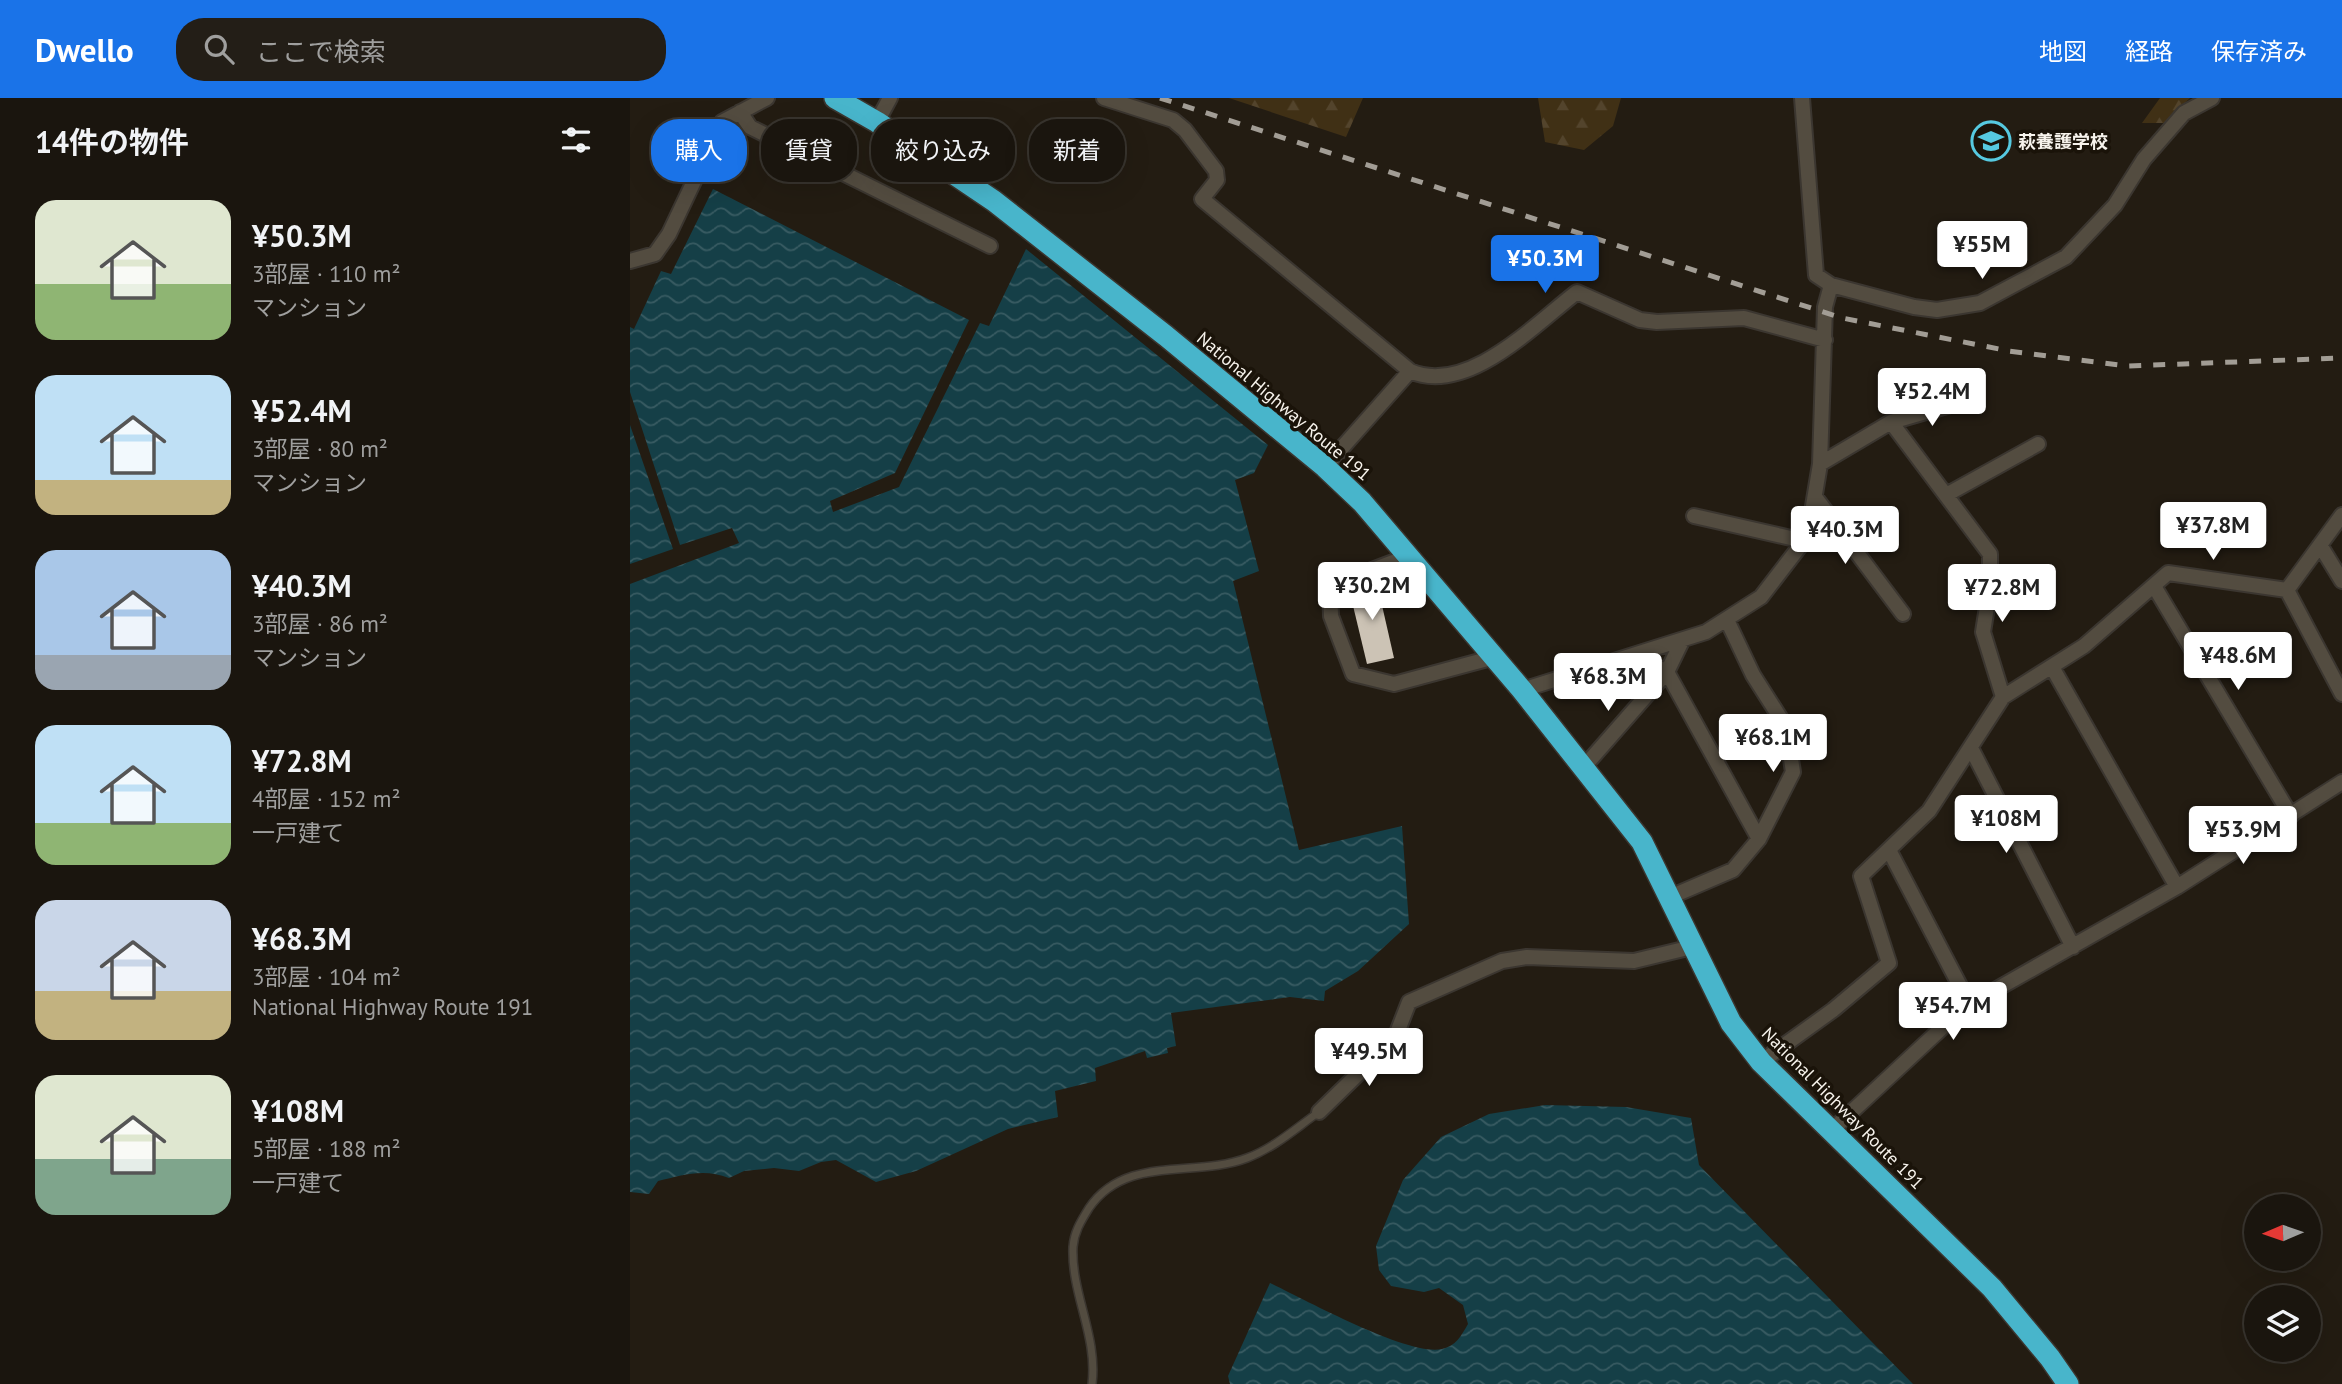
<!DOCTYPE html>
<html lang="ja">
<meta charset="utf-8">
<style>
:root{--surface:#1a150e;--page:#231e17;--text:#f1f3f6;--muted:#9f9f9e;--line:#38342e;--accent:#1a73e8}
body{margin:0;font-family:"PT Sans","Noto Sans JP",sans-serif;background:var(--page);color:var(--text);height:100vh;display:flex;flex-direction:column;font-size:26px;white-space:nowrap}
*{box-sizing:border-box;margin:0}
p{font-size:23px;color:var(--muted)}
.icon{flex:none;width:38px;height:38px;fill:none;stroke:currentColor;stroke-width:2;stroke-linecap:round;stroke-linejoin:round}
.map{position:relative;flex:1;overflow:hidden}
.sheet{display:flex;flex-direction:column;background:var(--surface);width:630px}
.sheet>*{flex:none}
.top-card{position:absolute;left:21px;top:21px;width:665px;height:63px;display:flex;gap:14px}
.needle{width:46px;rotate:268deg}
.tools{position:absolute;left:1614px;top:1096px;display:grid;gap:14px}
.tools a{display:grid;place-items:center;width:77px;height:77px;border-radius:50%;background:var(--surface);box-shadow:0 7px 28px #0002,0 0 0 2px var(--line);font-size:35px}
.price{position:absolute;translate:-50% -60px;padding:0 16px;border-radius:7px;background:#fff;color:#222;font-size:23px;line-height:46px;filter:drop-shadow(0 2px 4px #0008)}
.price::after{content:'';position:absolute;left:50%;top:42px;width:21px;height:16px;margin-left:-10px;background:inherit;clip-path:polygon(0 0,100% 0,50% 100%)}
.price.selected{background:var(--accent);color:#fff}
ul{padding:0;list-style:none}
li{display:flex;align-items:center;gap:21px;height:175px;padding:0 35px}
li span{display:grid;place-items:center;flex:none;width:196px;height:140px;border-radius:21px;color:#555}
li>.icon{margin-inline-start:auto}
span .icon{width:84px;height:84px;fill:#fffc;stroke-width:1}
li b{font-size:30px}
h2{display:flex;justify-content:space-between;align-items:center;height:84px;padding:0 35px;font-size:30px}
.chip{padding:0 24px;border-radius:28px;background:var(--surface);box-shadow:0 7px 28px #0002,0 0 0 2px var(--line);font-size:24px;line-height:63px}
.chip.selected{background:var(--accent);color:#fff}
header{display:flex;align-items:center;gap:42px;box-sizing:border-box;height:98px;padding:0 35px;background:var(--accent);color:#fff}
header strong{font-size:33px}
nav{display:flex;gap:38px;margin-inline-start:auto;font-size:24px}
.search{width:490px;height:63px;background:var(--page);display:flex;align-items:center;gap:18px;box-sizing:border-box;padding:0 24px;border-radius:28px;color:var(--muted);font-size:26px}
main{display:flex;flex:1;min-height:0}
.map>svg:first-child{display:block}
.forest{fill:url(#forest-firs)}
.water{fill:url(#water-waves)}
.building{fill:#ccc3b5}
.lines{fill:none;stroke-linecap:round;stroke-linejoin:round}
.lane-casing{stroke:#3b3630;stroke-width:10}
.street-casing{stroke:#3b3630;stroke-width:18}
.highway-casing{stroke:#3b3630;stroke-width:24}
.lane{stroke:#534c40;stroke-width:7}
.street{stroke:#534c40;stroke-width:14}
.highway{stroke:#48b5cb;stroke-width:21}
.rail{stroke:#a29d95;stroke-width:5;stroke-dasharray:12 12;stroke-linecap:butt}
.labels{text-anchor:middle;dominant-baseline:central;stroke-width:7;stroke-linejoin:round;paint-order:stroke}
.poi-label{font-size:18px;font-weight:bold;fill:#f7f3ec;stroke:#1a1309;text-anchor:start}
.street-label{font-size:18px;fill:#f7f3ec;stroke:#1a1309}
</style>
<header>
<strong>Dwello</strong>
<div class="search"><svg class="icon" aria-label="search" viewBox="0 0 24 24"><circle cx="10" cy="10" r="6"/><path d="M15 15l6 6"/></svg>ここで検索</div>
<nav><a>地図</a><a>経路</a><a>保存済み</a></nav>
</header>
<main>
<section class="sheet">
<h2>14件の物件<svg class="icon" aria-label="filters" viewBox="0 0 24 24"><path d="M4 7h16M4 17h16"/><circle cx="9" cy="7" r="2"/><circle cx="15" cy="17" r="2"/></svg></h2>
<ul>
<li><span style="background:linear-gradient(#dfe7d0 60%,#8fb573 0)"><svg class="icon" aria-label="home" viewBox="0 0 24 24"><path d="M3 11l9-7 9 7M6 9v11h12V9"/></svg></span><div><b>¥50.3M</b><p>3部屋 · 110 m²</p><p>マンション</p></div></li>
<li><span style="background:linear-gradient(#bfe0f5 75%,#c2b280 0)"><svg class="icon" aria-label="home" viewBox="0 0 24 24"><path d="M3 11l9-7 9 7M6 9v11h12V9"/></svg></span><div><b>¥52.4M</b><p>3部屋 · 80 m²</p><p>マンション</p></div></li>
<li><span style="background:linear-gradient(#a9c7e8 75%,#9aa5b1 0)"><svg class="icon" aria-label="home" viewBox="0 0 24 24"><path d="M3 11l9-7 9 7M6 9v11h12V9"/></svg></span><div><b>¥40.3M</b><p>3部屋 · 86 m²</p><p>マンション</p></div></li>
<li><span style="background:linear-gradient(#bfe0f5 70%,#8fb573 0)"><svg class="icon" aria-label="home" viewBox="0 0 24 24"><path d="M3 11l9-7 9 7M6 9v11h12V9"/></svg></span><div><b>¥72.8M</b><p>4部屋 · 152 m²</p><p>一戸建て</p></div></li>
<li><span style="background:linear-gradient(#c9d6e8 65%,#c2b280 0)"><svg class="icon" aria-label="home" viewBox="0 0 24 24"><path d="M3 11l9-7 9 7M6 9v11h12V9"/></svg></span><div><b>¥68.3M</b><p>3部屋 · 104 m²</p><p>National Highway Route 191</p></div></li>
<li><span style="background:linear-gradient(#dfe7d0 60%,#7fa58c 0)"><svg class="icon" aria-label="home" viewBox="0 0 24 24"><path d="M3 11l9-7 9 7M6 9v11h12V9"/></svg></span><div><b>¥108M</b><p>5部屋 · 188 m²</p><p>一戸建て</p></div></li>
</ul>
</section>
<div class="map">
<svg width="1712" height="1286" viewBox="0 0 1712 1286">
<defs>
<pattern id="forest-firs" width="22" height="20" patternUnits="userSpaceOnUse" patternTransform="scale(1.75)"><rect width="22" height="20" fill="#403015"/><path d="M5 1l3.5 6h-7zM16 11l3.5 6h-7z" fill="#53442c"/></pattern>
<pattern id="water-waves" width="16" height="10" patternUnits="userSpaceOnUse" patternTransform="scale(1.75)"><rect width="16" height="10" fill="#153f47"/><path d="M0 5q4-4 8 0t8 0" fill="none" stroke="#385b62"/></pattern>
</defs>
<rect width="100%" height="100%" fill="#231c12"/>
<path class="forest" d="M 599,0 L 733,0 L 716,39 Z
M 908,0 L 991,0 L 983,28 L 954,52 L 915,44 Z
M 1530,0 L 1560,0 L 1534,25 L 1512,25 Z"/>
<path class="water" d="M 83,91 L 339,222 L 265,375 L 200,403 L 203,414 L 269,389 L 350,225 L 359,228 L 396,151 L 638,347 L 624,375 L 605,382 L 629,473 L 603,483 L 669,752 L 772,728 L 779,826 L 728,873 L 695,893 L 694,903 L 660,899 L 541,915 L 546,948 L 537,950 L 538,955 L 517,960 L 515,953 L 465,970 L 466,983 L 425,993 L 428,1019 L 378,1031 L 286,1073 L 246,1084 L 206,1062 L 191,1064 L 169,1073 L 144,1070 L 114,1073 L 99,1080 C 74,1070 53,1077 28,1083 L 19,1096 L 0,1094 L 0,486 L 109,445 L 102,430 L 50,447 L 0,294 L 0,229 L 4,231 L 31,173 L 41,176 Z
M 0,327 L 43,451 L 0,466 Z
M 915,1007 L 996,1009 L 1061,1020 L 1069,1067 L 1283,1286 L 600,1286 L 598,1278 L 640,1185 C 674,1201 779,1259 812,1251 C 826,1248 831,1238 838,1226 L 833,1207 L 809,1190 L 794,1194 L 761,1188 L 749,1172 L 746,1148 L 773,1082 L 811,1039 L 859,1016 Z"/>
<path class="building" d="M 746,481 L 764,560 L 737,566 L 719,491 Z"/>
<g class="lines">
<g class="lane-casing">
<path id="lane" d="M 462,1286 C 468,1238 441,1196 443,1149 C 444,1134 451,1123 459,1110 C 496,1056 565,1080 617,1060 C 644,1050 666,1030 689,1014"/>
</g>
<g class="street-casing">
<path id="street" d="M 474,0 L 543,22 L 555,32 L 586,73 L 587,82 L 572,101 L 780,273
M 1172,0 L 1186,177 L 1201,187 L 1284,209 L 1307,212 L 1350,205 L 1436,159 L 1485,107 L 1514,61 L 1554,15 L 1582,0
M 110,14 L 120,29 L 360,148
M 247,24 L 260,0
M 0,163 L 25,156 L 39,136 L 92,24 L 137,0
M 1261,324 L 1334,303
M 1190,366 L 1261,324 L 1360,456 L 1360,490 L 1353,534 L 1373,599
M 695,369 L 780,273 C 837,298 904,227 947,194 L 1010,222 L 1027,224 L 1114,220 L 1195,242
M 1316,397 L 1408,346
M 1185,399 L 1273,516
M 1064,418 L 1174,443
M 1690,447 L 1712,483
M 779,458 L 700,488 L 701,518 L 723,576 L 764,586 L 865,559
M 1524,488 L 1661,718
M 1657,492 L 1712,596
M 1657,492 L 1712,417
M 1052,543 L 1037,574 L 1129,741
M 1422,569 L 1547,789
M 892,592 L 1076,534 L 1131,499 L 1174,443 L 1180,426 L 1190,366 L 1195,209 L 1201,187
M 1341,650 L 1443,849
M 953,670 L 1037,574 L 1007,559
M 1259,752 L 1341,909
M 1040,799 L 1103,772 L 1129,741 L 1163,674 L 1156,629 L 1123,577 L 1097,522
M 1131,964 L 1203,912 L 1259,865 L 1231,778 L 1299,713 L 1373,599 L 1454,548 L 1538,475 L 1657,492
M 689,1014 L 765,940 L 779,904 L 872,863 L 897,859 L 1004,863 L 1062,849
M 1201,1033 L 1314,928 L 1358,896 L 1547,789 L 1712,684"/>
</g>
<g class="highway-casing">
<path id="highway" d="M 205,0 L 247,24 L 364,103 L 536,238 L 695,369 L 732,404 L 892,592 L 1012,744 L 1101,925 L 1131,964 L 1362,1190 L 1420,1260 L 1438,1286"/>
</g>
<use href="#lane" class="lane"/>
<use href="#street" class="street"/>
<use href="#highway" class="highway"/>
<path class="rail" d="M 530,0 L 1212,220 L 1379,253 L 1498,268 L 1712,260"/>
</g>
<defs>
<g id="school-ring" transform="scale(2.0125)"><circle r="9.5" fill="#1a1309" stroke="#56c9e0" stroke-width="1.5"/><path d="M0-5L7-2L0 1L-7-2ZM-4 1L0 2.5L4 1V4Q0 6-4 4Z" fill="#56c9e0"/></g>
</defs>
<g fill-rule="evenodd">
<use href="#school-ring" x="1361" y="43"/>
</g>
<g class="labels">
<g class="poi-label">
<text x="1388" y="43">萩養護学校</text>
</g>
<g class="street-label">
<text transform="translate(654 308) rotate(40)">National Highway Route 191</text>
<text transform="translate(1213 1010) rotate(45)">National Highway Route 191</text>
</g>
</g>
</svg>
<div class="tools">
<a><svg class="needle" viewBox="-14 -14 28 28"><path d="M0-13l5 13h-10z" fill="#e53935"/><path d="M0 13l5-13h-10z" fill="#9f9f9e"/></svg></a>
<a><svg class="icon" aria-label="layers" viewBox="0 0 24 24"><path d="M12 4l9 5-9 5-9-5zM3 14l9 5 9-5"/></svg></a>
</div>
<b class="price" style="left:1352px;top:183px">¥55M</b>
<b class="price selected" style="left:915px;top:197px">¥50.3M</b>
<b class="price" style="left:1302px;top:330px">¥52.4M</b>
<b class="price" style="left:1583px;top:464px">¥37.8M</b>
<b class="price" style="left:1215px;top:468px">¥40.3M</b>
<b class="price" style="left:742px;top:524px">¥30.2M</b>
<b class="price" style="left:1372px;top:526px">¥72.8M</b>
<b class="price" style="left:1608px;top:594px">¥48.6M</b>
<b class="price" style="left:978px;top:615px">¥68.3M</b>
<b class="price" style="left:1143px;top:676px">¥68.1M</b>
<b class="price" style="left:1376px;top:757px">¥108M</b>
<b class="price" style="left:1613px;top:768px">¥53.9M</b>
<b class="price" style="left:1323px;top:944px">¥54.7M</b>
<b class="price" style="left:739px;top:990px">¥49.5M</b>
<div class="top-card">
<a class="chip selected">購入</a>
<a class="chip">賃貸</a>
<a class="chip">絞り込み</a>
<a class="chip">新着</a>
</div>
</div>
</main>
